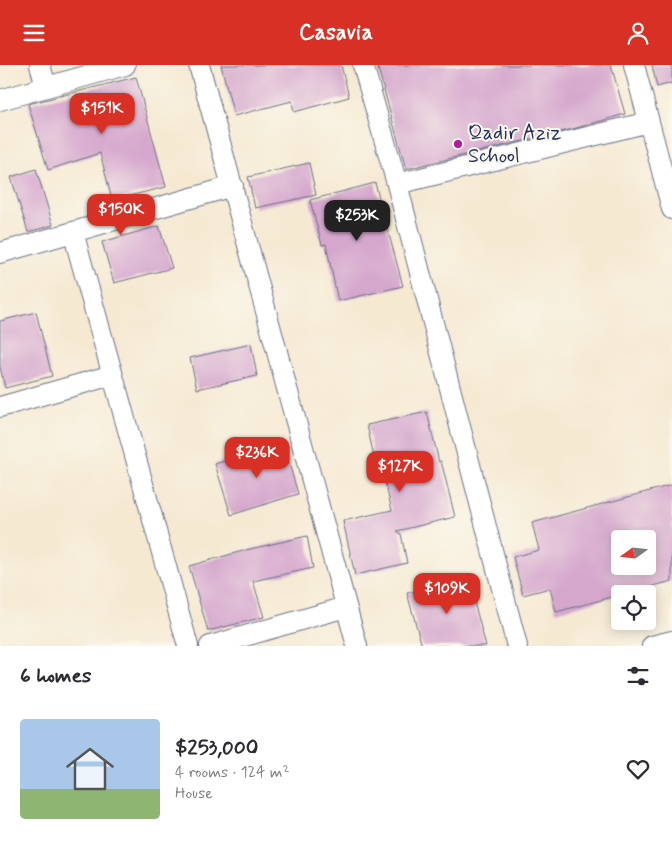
<!DOCTYPE html>
<meta charset="utf-8">
<style>
:root{--surface:#fff;--page:#f2f2f3;--text:#2b2b33;--muted:#7c7c81;--line:#e1e1e2;--accent:#d93025}
body{margin:0;font-family:Mynerve,sans-serif;background:var(--page);color:var(--text);height:100vh;display:flex;flex-direction:column;font-size:19px;white-space:nowrap}
*{box-sizing:border-box;margin:0}
p{font-size:16px;color:var(--muted)}
.icon{flex:none;width:28px;height:28px;fill:none;stroke:currentColor;stroke-width:2;stroke-linecap:round;stroke-linejoin:round}
.map{position:relative;height:581px;overflow:hidden}
.side{display:flex;flex-direction:column;background:var(--surface);flex:1}
.side>*{flex:none}
.needle{width:32px;rotate:255deg}
.controls{position:absolute;left:611px;top:465px;display:grid;gap:10px}
.controls a{display:grid;place-items:center;width:45px;height:45px;border-radius:5px;background:var(--surface);box-shadow:0 2px 12px #0003;font-size:25px}
.price{position:absolute;translate:-50% -42px;padding:0 11px;border-radius:10px;background:var(--accent);color:#fff;font-size:16px;line-height:32px;filter:drop-shadow(0 1px 2px #0008)}
.price::after{content:'';position:absolute;left:50%;top:30px;width:15px;height:11px;margin-left:-8px;background:inherit;clip-path:polygon(0 0,100% 0,50% 100%)}
.price.current{background:#222;color:#fff}
ul{padding:0;list-style:none}
li{display:flex;align-items:center;gap:15px;height:125px;padding:0 20px}
li+li{border-top:1px solid var(--line)}
li span{display:grid;place-items:center;flex:none;width:140px;height:100px;border-radius:5px;color:#555}
li>.icon{margin-inline-start:auto}
span .icon{width:60px;height:60px;fill:#fffc;stroke-width:1}
li b{font-size:21px}
h2{display:flex;justify-content:space-between;align-items:center;height:60px;padding:0 20px;font-size:21px}
header{display:flex;justify-content:space-between;align-items:center;height:65px;padding:0 20px;background:var(--accent);color:#fff;font-size:22px;font-weight:800}
.map>svg:first-child{display:block}
.building{fill:#d5a7cd;fill-rule:evenodd}
.lines{fill:none;stroke-linecap:round;stroke-linejoin:round}
.minor-casing{stroke:#677087;stroke-width:22}
.minor{stroke:#fff;stroke-width:20}
.poi-dot{fill:#b5179e;stroke:#fbf7ec;stroke-width:2}
.labels{text-anchor:middle;dominant-baseline:central;stroke-width:4;stroke-linejoin:round;paint-order:stroke}
.poi-label{font-size:20px;fill:#1b2f5e;stroke:#fbf7ec;text-anchor:start}
</style>
<header><svg class="icon" aria-label="menu" viewBox="0 0 24 24"><path d="M4 6h16M4 12h16M4 18h16"/></svg>Casavia<svg class="icon" aria-label="person" viewBox="0 0 24 24"><circle cx="12" cy="8" r="4"/><path d="M4 21q1-7 8-7t8 7"/></svg></header>
<div class="map">
<svg width="672" height="581" viewBox="0 0 672 581">
<rect width="100%" height="100%" fill="#fbf7ec"/>
<filter id="ink" filterUnits="userSpaceOnUse"><feTurbulence type="fractalNoise" baseFrequency=".02" numOctaves="2"/><feDisplacementMap in="SourceGraphic" scale="10" xChannelSelector="R" yChannelSelector="G"/><feConvolveMatrix kernelMatrix="1 2 1 2 8 2 1 2 1" color-interpolation-filters="sRGB"/></filter>
<filter id="wash" filterUnits="userSpaceOnUse"><feTurbulence type="fractalNoise" baseFrequency=".0096" numOctaves="4" result="noise"/><feDisplacementMap in="SourceGraphic" scale="20" xChannelSelector="R" yChannelSelector="G"/><feGaussianBlur stdDeviation="1.12" result="paint"/><feColorMatrix in="noise" values="0 0 0 0 0 0 0 0 0 0 0 0 0 0 0 0 0 1.4 0 .05"/><feComposite in="paint" operator="in"/></filter>
<g filter="url(#wash)">
<rect width="100%" height="100%" fill="#f5e9d2"/>
<g id="blocks">
<path class="building" d="M 221,0 L 341,0 L 349,32 L 294,47 L 292,36 L 234,51 Z
M 377,0 L 611,0 L 625,49 L 573,64 L 406,104 Z
M 652,0 L 672,0 L 672,18 L 657,22 Z
M 136,12 L 166,122 L 112,135 L 100,88 L 48,105 L 28,39 Z
M 309,98 L 316,130 L 255,143 L 248,112 Z
M 36,104 L 53,160 L 28,167 L 11,112 Z
M 375,118 L 403,221 L 338,236 L 326,179 L 322,180 L 310,135 Z
M 159,161 L 172,203 L 114,218 L 102,177 Z
M 36,247 L 52,311 L 5,323 L 0,302 L 0,256 Z
M 251,279 L 257,311 L 197,324 L 190,293 Z
M 427,347 L 439,397 L 441,396 L 455,452 L 397,466 L 401,469 L 407,498 L 355,510 L 343,456 L 392,445 L 378,391 L 374,392 L 367,360 Z
M 283,378 L 298,429 L 231,450 L 215,399 Z
M 672,420 L 672,516 L 556,547 L 550,523 L 523,530 L 513,492 L 539,485 L 532,458 ZM 620,474 L 648,474 L 648,501 L 620,501 Z
M 307,471 L 313,503 L 253,516 L 264,552 L 208,566 L 189,501 L 246,485 Z
M 467,511 L 486,581 L 422,581 L 407,528 Z"/>
</g>
</g>
<g filter="url(#ink)">
<use href="#blocks" fill-opacity="0" stroke="#677087" stroke-width="1"/>
<g class="lines">
<g class="minor-casing">
<path id="minor" d="M 40,0 L 46,22
M 199,0 L 357,581
M 363,0 L 397,119 L 517,581
M 634,0 L 672,144
M 0,35 L 125,0
M 397,119 L 649,57
M 73,167 L 188,581
M 0,188 L 233,121
M 0,342 L 112,310
M 210,581 L 346,542
M 652,581 L 672,576"/>
</g>
<use href="#minor" class="minor"/>
</g>
</g>
<circle class="poi-dot" cx="458" cy="79" r="5"/>
<g class="labels">
<g class="poi-label">
<text x="468" y="68">Qadir Aziz<tspan x="468" dy="23">School</tspan></text>
</g>
</g>
</svg>
<div class="controls">
<a><svg class="needle" viewBox="-14 -14 28 28"><path d="M0-13l5 13h-10z" fill="#e53935"/><path d="M0 13l5-13h-10z" fill="#7c7c81"/></svg></a>
<a><svg class="icon" aria-label="locate" viewBox="0 0 24 24"><circle cx="12" cy="12" r="6"/><path d="M12 2v4M12 18v4M2 12h4M18 12h4"/></svg></a>
</div>
<b class="price" style="left:102px;top:70px">$151K</b>
<b class="price" style="left:121px;top:171px">$150K</b>
<b class="price current" style="left:357px;top:177px">$253K</b>
<b class="price" style="left:257px;top:414px">$236K</b>
<b class="price" style="left:400px;top:428px">$127K</b>
<b class="price" style="left:447px;top:550px">$109K</b>
</div>
<section class="side">
<h2>6 homes<svg class="icon" aria-label="filters" viewBox="0 0 24 24"><path d="M4 7h16M4 17h16"/><circle cx="9" cy="7" r="2"/><circle cx="15" cy="17" r="2"/></svg></h2>
<ul>
<li><span style="background:linear-gradient(#a9c7e8 70%,#8fb573 0)"><svg class="icon" aria-label="home" viewBox="0 0 24 24"><path d="M3 11l9-7 9 7M6 9v11h12V9"/></svg></span><div><b>$253,000</b><p>4 rooms · 124 m²</p><p>House</p></div><svg class="icon" aria-label="heart" viewBox="0 0 24 24"><path d="M12 20l-8-8c-3-5 5-10 8-4 3-6 11-1 8 4z"/></svg></li>
</ul>
</section>
